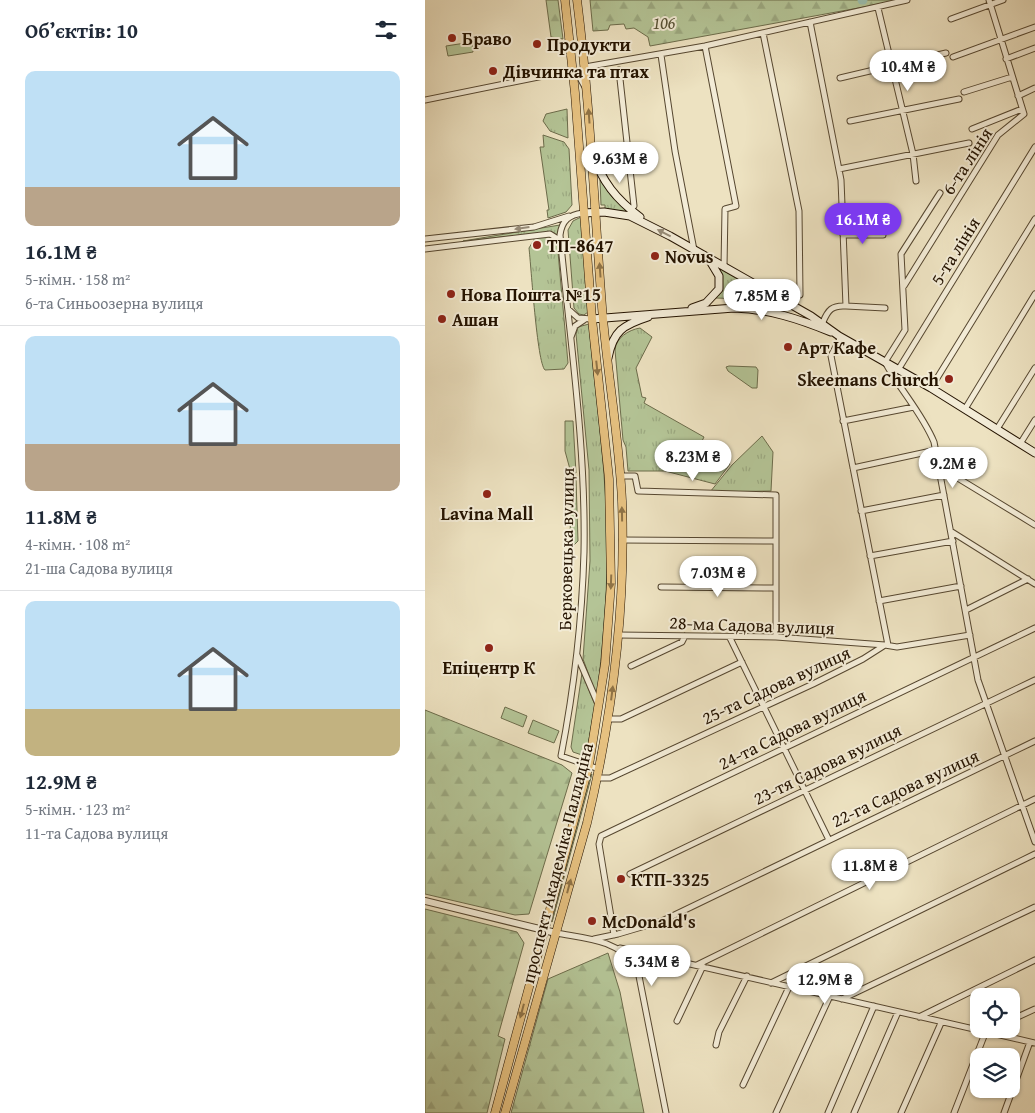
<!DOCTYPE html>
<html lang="uk">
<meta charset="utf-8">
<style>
:root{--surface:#fff;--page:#f2f2f3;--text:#1f2937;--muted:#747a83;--line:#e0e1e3;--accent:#7c3aed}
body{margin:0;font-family:"Gentium Book Plus",serif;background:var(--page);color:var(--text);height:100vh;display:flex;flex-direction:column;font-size:19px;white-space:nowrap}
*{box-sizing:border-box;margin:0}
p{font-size:16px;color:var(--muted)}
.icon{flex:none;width:28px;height:28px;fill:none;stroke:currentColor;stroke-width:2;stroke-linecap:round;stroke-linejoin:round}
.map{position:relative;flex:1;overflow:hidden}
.drawer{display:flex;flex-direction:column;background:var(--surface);width:425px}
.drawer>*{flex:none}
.controls{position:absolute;left:545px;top:988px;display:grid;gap:10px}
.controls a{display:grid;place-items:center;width:50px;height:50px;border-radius:10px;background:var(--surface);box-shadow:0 1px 4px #0004;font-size:25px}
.price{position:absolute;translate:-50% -42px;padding:0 11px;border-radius:18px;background:#fff;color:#222;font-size:16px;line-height:32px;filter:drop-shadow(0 1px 2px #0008)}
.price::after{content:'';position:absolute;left:50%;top:30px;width:15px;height:11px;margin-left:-8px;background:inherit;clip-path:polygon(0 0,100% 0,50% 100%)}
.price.current{background:var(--accent);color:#fff}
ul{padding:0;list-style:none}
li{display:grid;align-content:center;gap:10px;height:265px;padding:0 25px}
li+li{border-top:1px solid var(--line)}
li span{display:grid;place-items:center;height:155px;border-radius:10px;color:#555}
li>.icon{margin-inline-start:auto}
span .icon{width:90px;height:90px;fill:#fffc;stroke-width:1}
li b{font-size:21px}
h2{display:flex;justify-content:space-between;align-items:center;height:60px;padding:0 25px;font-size:21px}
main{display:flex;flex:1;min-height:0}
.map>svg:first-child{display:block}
.grass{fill:url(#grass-tufts);stroke:#6c6c4b}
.forest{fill:url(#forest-firs);stroke:#6c6c4b}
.green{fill:#b4c496;stroke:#6c6c4b}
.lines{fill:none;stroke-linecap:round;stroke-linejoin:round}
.river{stroke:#9abeaf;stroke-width:9}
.minor-casing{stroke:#564730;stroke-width:7}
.tertiary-casing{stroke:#564730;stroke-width:8}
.secondary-casing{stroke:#241300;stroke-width:9}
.trunk-casing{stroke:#241300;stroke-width:9}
.minor{stroke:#f3ecd7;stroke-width:5}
.tertiary{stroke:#f3ecd7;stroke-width:6}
.secondary{stroke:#f3ecd7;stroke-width:7}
.trunk{stroke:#e6c180;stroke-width:8}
.oneway{fill:#8f7346}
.oneway2{fill:#968a76}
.poi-dot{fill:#8f2418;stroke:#f3ecd7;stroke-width:2}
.labels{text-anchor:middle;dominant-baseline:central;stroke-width:4;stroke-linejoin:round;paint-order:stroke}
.park-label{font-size:18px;font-style:italic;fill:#565134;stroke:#f3ecd7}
.poi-label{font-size:18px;font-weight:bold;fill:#241300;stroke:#f3ecd7;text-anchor:start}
.street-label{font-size:18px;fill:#241300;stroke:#f3ecd7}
</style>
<main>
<section class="drawer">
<h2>Об’єктів: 10<svg class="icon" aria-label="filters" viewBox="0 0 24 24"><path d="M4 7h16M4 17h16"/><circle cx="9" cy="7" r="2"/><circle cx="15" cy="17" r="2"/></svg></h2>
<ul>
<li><span style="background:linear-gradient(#bfe0f5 75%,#b9a48a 0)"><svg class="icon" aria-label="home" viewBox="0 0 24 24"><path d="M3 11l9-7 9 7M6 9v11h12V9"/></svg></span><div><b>16.1M ₴</b><p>5-кімн. · 158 m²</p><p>6-та Синьоозерна вулиця</p></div></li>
<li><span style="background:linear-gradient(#bfe0f5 70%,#b9a48a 0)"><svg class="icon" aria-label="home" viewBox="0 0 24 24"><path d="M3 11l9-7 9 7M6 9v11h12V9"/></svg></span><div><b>11.8M ₴</b><p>4-кімн. · 108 m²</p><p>21-ша Садова вулиця</p></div></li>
<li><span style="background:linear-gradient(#bfe0f5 70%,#c2b280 0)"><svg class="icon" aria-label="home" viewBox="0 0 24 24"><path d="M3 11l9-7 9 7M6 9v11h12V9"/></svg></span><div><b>12.9M ₴</b><p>5-кімн. · 123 m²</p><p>11-та Садова вулиця</p></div></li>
</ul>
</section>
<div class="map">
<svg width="610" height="1113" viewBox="0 0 610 1113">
<defs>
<pattern id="grass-tufts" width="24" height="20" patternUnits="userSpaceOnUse" patternTransform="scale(1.25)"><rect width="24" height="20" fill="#b4c496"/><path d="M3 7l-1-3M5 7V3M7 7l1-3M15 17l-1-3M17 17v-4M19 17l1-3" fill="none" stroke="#9ba880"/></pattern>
<pattern id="forest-firs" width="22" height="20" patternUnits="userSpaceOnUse" patternTransform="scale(1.25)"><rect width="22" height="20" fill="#b4c496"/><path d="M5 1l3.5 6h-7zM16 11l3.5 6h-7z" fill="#9ba880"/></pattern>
</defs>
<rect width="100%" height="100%" fill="#ede2c1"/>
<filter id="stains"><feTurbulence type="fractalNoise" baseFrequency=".004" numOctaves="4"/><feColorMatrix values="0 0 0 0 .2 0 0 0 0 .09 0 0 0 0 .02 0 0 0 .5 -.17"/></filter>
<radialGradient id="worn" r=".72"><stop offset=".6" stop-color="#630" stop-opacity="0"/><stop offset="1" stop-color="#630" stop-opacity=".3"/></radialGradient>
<path class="grass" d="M 142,109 L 143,138 L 125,131 L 118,121 L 121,114 Z
M 118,135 L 139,142 L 144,149 L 147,205 L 141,212 L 123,218 L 122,210 L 124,210 L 115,147 L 119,147 Z
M 175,180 L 187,197 L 203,212 L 180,209 L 180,205 L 176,205 Z
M 156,217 L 163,312 L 159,315 L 154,314 L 149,308 L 143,230 L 148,221 Z
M 135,225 L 132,235 L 124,232 L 38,241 Z
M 126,236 L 132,241 L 143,363 L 139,369 L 120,370 C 112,363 106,265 104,248 L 110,238 Z
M 294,268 L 350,300 L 291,298 L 294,294 Z
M 164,324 C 171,401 183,479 182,556 C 182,603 177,650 172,697 L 158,659 L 165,561 L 164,470 L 151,334 L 153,327 Z
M 215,328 L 227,337 L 211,368 L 217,397 L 221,398 L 219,403 L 279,437 L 277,441 L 305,464 L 290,484 L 240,471 L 203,471 L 201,447 L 198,440 L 190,350 C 191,338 203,330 215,328 Z
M 140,421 L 148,421 L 151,473 L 146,473 L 140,451 Z
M 337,436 L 348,452 L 346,491 L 285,492 L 307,465 Z
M 146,479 L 151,479 L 153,541 L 148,546 L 145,546 Z
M 157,673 L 170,705 L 162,751 L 157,755 L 148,752 L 146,747 Z
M 167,774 L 127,922 L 164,777 Z"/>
<path class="forest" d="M 121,0 L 133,0 L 138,39 L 126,37 Z
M 165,0 L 477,0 L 225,46 L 223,37 L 209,28 L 201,29 L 199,24 L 185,25 L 183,30 L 168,31 Z
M 0,710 L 137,765 L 147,773 L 104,914 L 90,915 L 0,894 Z
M 0,909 L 92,932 L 99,943 L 73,1036 L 80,1039 L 62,1113 L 0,1113 Z
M 183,953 L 195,992 L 219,1113 L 86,1113 L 123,979 Z"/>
<path class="green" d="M 47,42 L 48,52 L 23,56 L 21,46 Z
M 304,366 L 331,367 L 333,370 L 332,388 L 327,388 L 303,371 L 301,367 Z
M 80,707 L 102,716 L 98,727 L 76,718 Z
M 108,720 L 134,731 L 129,743 L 103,733 Z"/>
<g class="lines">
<path class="river" d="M 437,0 L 438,0"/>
<g class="minor-casing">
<path id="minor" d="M 453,8 L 488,154 L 491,181
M 526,19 L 578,0
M 385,22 L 416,180 L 421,306 C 407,305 403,310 398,322
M 338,33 L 374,211 L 375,295
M 280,46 L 311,206 L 300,209 L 299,267
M 236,55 L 250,151 L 269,250
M 528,57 L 610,27
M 581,59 L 610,48
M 160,67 L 280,46 L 482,0
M 194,70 L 209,206 L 205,210
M 415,78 L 521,53
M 539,92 L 587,77
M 593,96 L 610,88
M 0,100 L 148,70 L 153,74 L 160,87
M 425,121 L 534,99
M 547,129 L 597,109
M 414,169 L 544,143
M 515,193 L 476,254 L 480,330 L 460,362 C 475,390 497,413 509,442 L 553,680 L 610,842
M 158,213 C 144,215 137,220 135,235 C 145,340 161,446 159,552 C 157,621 149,689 136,756 L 174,769
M 418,235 L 458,235
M 0,239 L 109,227 L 144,216
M 0,249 L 125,234 L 133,239 L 135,243
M 479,286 L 573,135 L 599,114 L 564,0
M 421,306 L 460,308
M 143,309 L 153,318 L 167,319
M 146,337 L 150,326 L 159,320
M 416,337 L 406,356 L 463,645
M 473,370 L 610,147
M 506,388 L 610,219
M 540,409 L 610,294
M 418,421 L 489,407
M 572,429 L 610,368
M 595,444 L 610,420
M 513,466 L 610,525
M 428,468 L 511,450
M 195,476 L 210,476 L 213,491 L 351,495 L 351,637
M 436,511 L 519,495
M 527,532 L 610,584
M 197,540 L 351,541
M 445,556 L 528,541
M 236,587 L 351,588
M 454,601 L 536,586
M 541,610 L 603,579
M 193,635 L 351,637 L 460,645
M 305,638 L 404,840
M 152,655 L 173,704
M 206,666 L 257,642 L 260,636
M 183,719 L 196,719 L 317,662
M 173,778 L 185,778 L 388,684 L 438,659 L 460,645 L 472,647 L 545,635
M 205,874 L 610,680
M 131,933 C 163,939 190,939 212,966 L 241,1113
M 189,935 L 174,844 L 176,836 L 610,628
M 169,939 L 193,934 L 237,921 L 610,741
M 195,948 L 610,1043
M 272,965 L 610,799
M 346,983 L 610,854
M 417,999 L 610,907
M 494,1017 L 610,960
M 586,1020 L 610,1009
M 252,1021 L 278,966
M 291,1045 L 294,1032 L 322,976
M 318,1085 L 364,987
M 351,1113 L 405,996
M 403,1113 L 449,1006
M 429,1113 L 473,1012
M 476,1113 L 516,1023
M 529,1113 L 561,1031
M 579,1113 L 605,1042"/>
</g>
<g class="tertiary-casing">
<path id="tertiary" d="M 0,901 L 131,933"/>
</g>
<g class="secondary-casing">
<path id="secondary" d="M 168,153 C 176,181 192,200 215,217
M 158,213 L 179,212 L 205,216 L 245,236 L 386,316 L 414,336 L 506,388 L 610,453
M 267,308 L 281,303 L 294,289 L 294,276 L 285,261
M 167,319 L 309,308 C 344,309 374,319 406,332
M 183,358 C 188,331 198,325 223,317"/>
</g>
<g class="trunk-casing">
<path id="trunk" d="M 70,1113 L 164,765 L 180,664 L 186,583 L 184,479 L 167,319 L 150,93 L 140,0
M 80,1113 L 162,823 C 187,718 201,610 197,501 C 194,436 182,372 177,307 C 169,204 165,102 152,0"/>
</g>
<use href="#minor" class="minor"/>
<use href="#tertiary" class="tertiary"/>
<use href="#secondary" class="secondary"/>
<use href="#trunk" class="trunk"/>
</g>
<defs><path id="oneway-solid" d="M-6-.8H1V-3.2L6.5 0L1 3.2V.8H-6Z" transform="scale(1.25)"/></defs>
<g class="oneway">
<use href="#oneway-solid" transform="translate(164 116) rotate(-94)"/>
<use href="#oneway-solid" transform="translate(175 270) rotate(-94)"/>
<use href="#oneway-solid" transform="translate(172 368) rotate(84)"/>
<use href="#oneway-solid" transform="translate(197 514) rotate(-91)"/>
<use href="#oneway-solid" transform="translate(186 582) rotate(92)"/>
<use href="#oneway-solid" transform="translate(187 693) rotate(-83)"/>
<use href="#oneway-solid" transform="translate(144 886) rotate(-75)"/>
<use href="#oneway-solid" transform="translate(97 1011) rotate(105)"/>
</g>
<g class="oneway2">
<use href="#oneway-solid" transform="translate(97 228) rotate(172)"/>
<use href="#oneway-solid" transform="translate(239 233) rotate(-153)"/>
</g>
<g class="poi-dot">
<circle cx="27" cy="38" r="5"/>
<circle cx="112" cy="44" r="5"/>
<circle cx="68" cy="71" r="5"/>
<circle cx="112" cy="245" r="5"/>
<circle cx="230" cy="256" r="5"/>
<circle cx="26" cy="294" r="5"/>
<circle cx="17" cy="319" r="5"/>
<circle cx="363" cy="347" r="5"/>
<circle cx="524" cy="379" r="5"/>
<circle cx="62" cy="494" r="5"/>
<circle cx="64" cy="648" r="5"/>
<circle cx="196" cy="879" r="5"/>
<circle cx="167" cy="921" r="5"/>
</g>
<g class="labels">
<g class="park-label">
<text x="239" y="22">106</text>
</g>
<g class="poi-label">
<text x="37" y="38">Браво</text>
<text x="122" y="44">Продукти</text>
<text x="78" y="71">Дівчинка та птах</text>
<text x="122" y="245">ТП-8647</text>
<text x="240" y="256">Novus</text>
<text x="36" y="294">Нова Пошта №15</text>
<text x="27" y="319">Ашан</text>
<text x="373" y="347">Арт Кафе</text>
<text x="514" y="379" text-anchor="end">Skeemans Church</text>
<text x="62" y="513" text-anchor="middle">Lavina Mall</text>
<text x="64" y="667" text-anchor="middle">Епіцентр К</text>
<text x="206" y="879">КТП-3325</text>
<text x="177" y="921">McDonald's</text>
</g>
<g class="street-label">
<text transform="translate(542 161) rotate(-57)">6-та лінія</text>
<text transform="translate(530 251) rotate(-58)">5-та лінія</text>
<text transform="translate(141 549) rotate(-89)">Берковецька вулиця</text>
<text transform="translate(327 625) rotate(2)">28-ма Садова вулиця</text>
<text transform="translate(351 685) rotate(-25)">25-та Садова вулиця</text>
<text transform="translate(367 729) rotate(-26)">24-та Садова вулиця</text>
<text transform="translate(402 764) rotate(-26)">23-тя Садова вулиця</text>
<text transform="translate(480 788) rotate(-25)">22-га Садова вулиця</text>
<text transform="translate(132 863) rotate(-76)">проспект Академіка Палладіна</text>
</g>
</g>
<rect width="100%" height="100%" filter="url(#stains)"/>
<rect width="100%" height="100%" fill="url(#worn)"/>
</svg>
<div class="controls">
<a><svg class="icon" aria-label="locate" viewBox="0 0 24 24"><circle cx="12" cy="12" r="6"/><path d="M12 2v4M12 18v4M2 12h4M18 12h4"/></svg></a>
<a><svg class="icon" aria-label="layers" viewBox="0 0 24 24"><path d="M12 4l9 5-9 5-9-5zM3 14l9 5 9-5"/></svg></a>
</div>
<b class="price" style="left:483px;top:92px">10.4M ₴</b>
<b class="price" style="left:195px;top:184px">9.63M ₴</b>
<b class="price current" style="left:438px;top:245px">16.1M ₴</b>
<b class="price" style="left:337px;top:321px">7.85M ₴</b>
<b class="price" style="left:268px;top:482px">8.23M ₴</b>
<b class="price" style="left:528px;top:489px">9.2M ₴</b>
<b class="price" style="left:293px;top:598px">7.03M ₴</b>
<b class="price" style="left:445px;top:891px">11.8M ₴</b>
<b class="price" style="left:227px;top:987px">5.34M ₴</b>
<b class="price" style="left:400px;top:1005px">12.9M ₴</b>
</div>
</main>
